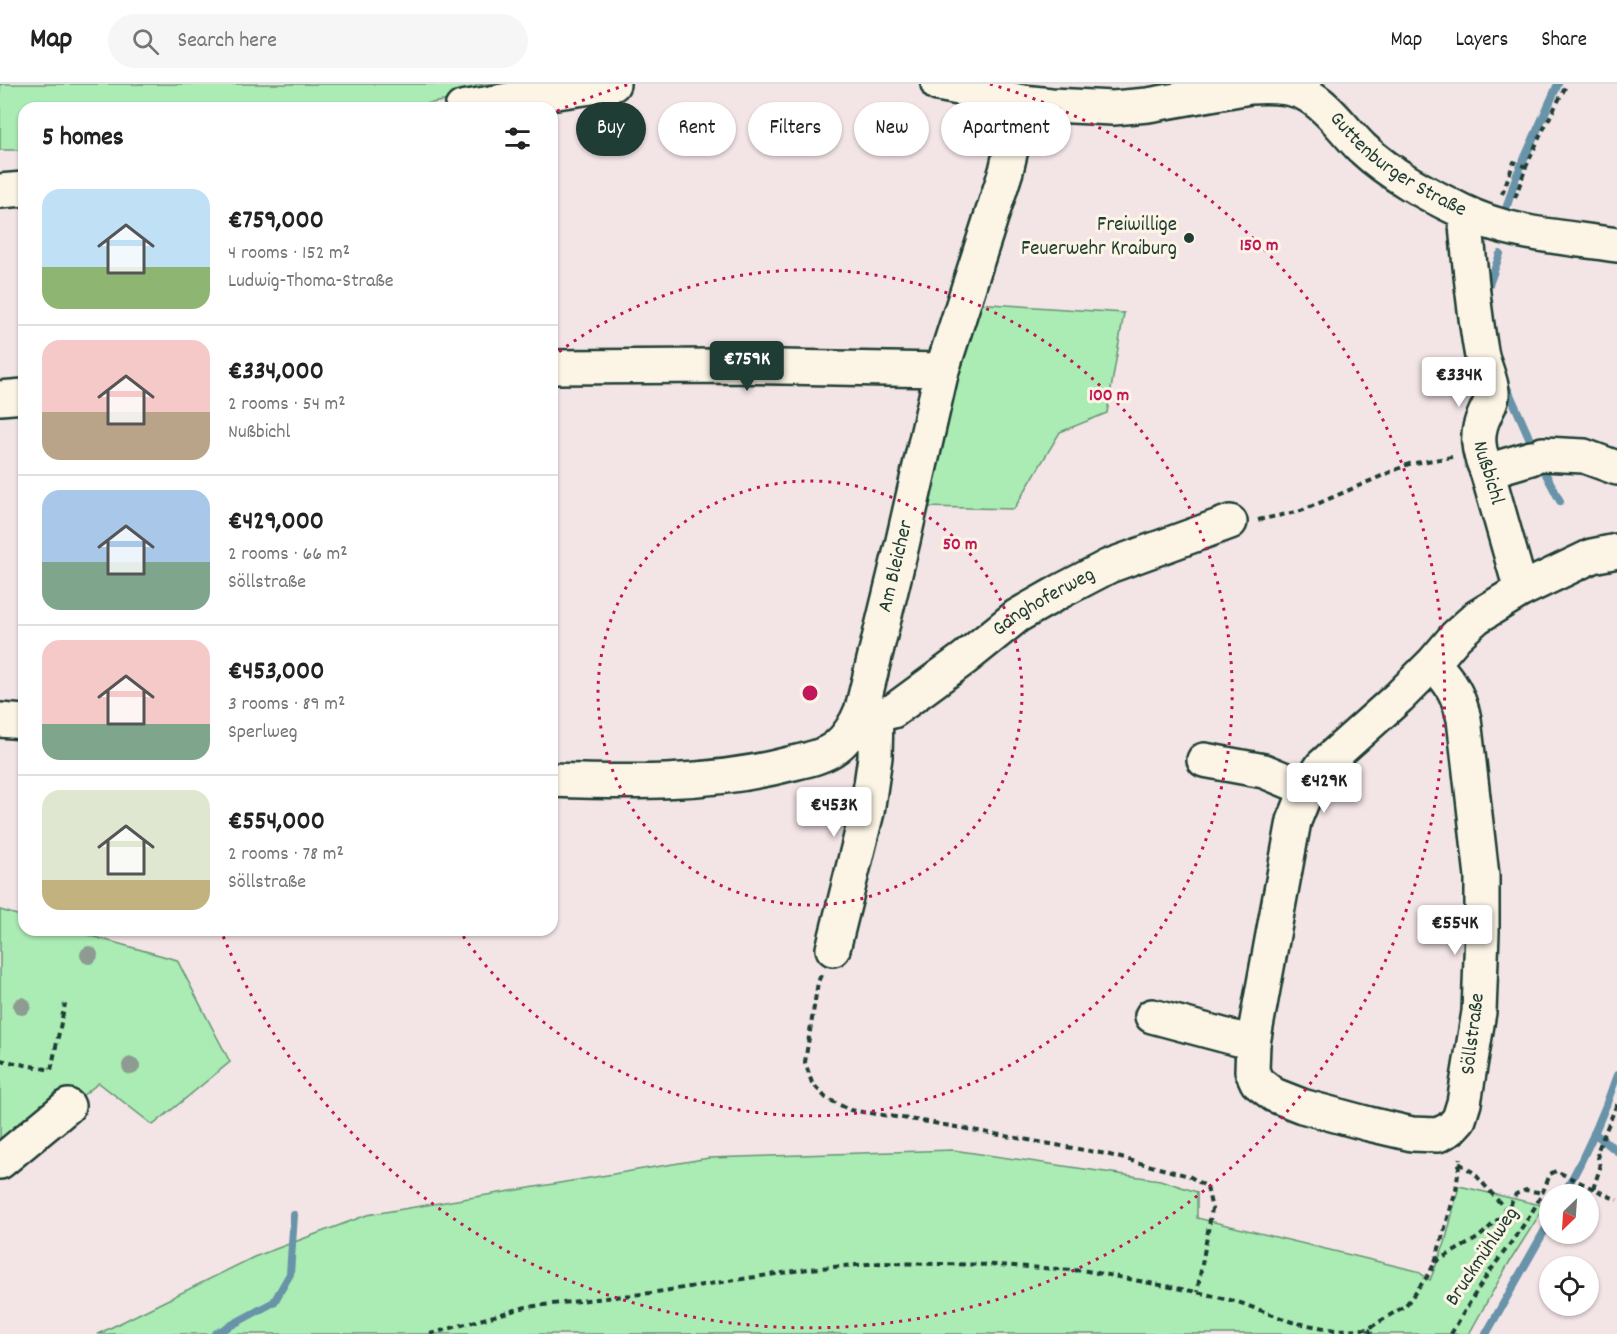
<!DOCTYPE html>
<meta charset="utf-8">
<style>
:root{--surface:#fff;--page:#f6f6f6;--text:#222;--muted:#767676;--line:#e0e0e0;--accent:#1f3d34}
body{margin:0;font-family:Dekko,sans-serif;background:var(--page);color:var(--text);height:100vh;display:flex;flex-direction:column;font-size:22px;white-space:nowrap}
*{box-sizing:border-box;margin:0}
p{font-size:20px;color:var(--muted)}
.icon{flex:none;width:33px;height:33px;fill:none;stroke:currentColor;stroke-width:2;stroke-linecap:round;stroke-linejoin:round}
.map{position:relative;flex:1;overflow:hidden}
.details{position:absolute;left:18px;top:18px;width:540px;height:834px;display:flex;flex-direction:column;background:var(--surface);border-radius:18px;box-shadow:0 2px 4px #0004}
.details>*{flex:none}
.guide{position:absolute;left:576px;top:18px;width:570px;height:54px;display:flex;gap:12px}
.needle{width:39px;rotate:205deg}
.fabs{position:absolute;left:1539px;top:1100px;display:grid;gap:12px}
.fabs a{display:grid;place-items:center;width:60px;height:60px;border-radius:50%;background:var(--surface);box-shadow:0 2px 4px #0004;font-size:30px}
.price{position:absolute;translate:-50% -51px;padding:0 14px;border-radius:6px;background:#fff;color:#222;font-size:20px;line-height:39px;filter:drop-shadow(0 2px 3px #0008)}
.price::after{content:'';position:absolute;left:50%;top:36px;width:18px;height:14px;margin-left:-9px;background:inherit;clip-path:polygon(0 0,100% 0,50% 100%)}
.price.on{background:var(--accent);color:#fff}
ul{padding:0;list-style:none}
li{display:flex;align-items:center;gap:18px;height:150px;padding:0 24px}
li+li{border-top:2px solid var(--line)}
li span{display:grid;place-items:center;flex:none;width:168px;height:120px;border-radius:18px;color:#555}
li>.icon{margin-inline-start:auto}
span .icon{width:72px;height:72px;fill:#fffc;stroke-width:1}
li b{font-size:26px}
h2{display:flex;justify-content:space-between;align-items:center;height:72px;padding:0 24px;font-size:26px}
.chip{padding:0 21px;border-radius:27px;background:var(--surface);box-shadow:0 2px 4px #0004;font-size:21px;line-height:54px}
.chip.on{background:var(--accent);color:#fff}
header{display:flex;align-items:center;gap:36px;box-sizing:border-box;height:84px;padding:0 30px;background:var(--surface);border-bottom:2px solid var(--line)}
header strong{font-size:28px}
nav{display:flex;gap:33px;margin-inline-start:auto;font-size:21px}
.search{width:420px;height:54px;background:var(--page);display:flex;align-items:center;gap:15px;box-sizing:border-box;padding:0 21px;border-radius:33px;color:var(--muted);font-size:22px}
.map>svg:first-child{display:block}
.green{fill:#abebb4;stroke:#659474;stroke-width:1.5}
.lines{fill:none;stroke-linecap:round;stroke-linejoin:round}
.stream{stroke:#6793a8;stroke-width:8}
.minor-casing{stroke:#1f3d34;stroke-width:38}
.path{stroke:#1f3d34;stroke-width:4;stroke-dasharray:6 4.5;stroke-linecap:butt}
.minor{stroke:#fcf5e5;stroke-width:33}
.tree{fill:#8e9b92}
.ring{fill:none;stroke:#c2185b;stroke-width:3;stroke-dasharray:3 6}
.poi-dot{fill:#1f3d34;stroke:#fcf5e5;stroke-width:2}
.labels{text-anchor:middle;dominant-baseline:central;stroke-width:6;stroke-linejoin:round;paint-order:stroke}
.street-label{font-size:21px;fill:#1f3d34;stroke:#fcf5e5}
.poi-label{font-size:21px;fill:#1f3d34;stroke:#fcf5e5;text-anchor:end}
.centre{fill:#c2185b;stroke:#fcf5e5;stroke-width:3}
.ring-label{font-size:18px;text-anchor:middle;font-weight:bold;fill:#c2185b;stroke:#fcf5e5;stroke-width:6;stroke-linejoin:round;paint-order:stroke}
</style>
<header>
<strong>Map</strong>
<div class="search"><svg class="icon" aria-label="search" viewBox="0 0 24 24"><circle cx="10" cy="10" r="6"/><path d="M15 15l6 6"/></svg>Search here</div>
<nav><a>Map</a><a>Layers</a><a>Share</a></nav>
</header>
<div class="map">
<svg width="1617" height="1250" viewBox="0 0 1617 1250">
<rect width="100%" height="100%" fill="#f3e4e6"/>
<filter id="ink" filterUnits="userSpaceOnUse"><feTurbulence type="fractalNoise" baseFrequency=".0167" numOctaves="2"/><feDisplacementMap in="SourceGraphic" scale="12" xChannelSelector="R" yChannelSelector="G"/><feConvolveMatrix kernelMatrix="1 2 1 2 8 2 1 2 1" color-interpolation-filters="sRGB"/></filter>
<g filter="url(#ink)">
<path class="green" d="M 0,0 L 543,0 L 402,24 L 24,24 L 24,66 L 0,66 Z
M 975,219 L 1124,229 L 1107,329 L 1060,348 L 1014,425 L 924,423 Z
M 0,826 L 24,833 L 24,846 L 70,846 L 177,876 L 230,978 L 153,1041 L 99,999 L 13,1065 L 0,1062 Z
M 953,1066 L 1160,1096 L 1197,1108 L 1197,1134 L 1417,1187 L 1430,1196 L 1445,1159 L 1459,1102 L 1545,1122 L 1507,1182 L 1469,1250 L 98,1250 L 254,1173 L 367,1131 L 709,1074 Z"/>
<g class="lines">
<path class="stream" d="M 1506,125 L 1516,93 L 1558,0
M 1485,212 L 1500,170
M 1505,299 L 1535,367
M 1540,379 L 1560,417
M 1594,1049 L 1617,1067
M 1564,1110 C 1585,1072 1603,1033 1617,991
M 215,1250 L 274,1218 L 290,1190 L 294,1131
M 1486,1250 L 1550,1137"/>
<g class="minor-casing">
<g id="minor">
<path id="s1" d="M 938,0 L 980,8 L 1022,18 L 1051,21 L 1113,24 L 1148,21 L 1250,3 C 1296,0 1311,7 1341,41 C 1348,49 1355,57 1362,64 C 1391,91 1427,110 1462,127 C 1510,151 1565,153 1617,161"/>
<path d="M 462,24 L 543,10 L 613,0"/>
<path d="M 0,107 L 24,105"/>
<path id="s2" d="M 1465,129 C 1469,175 1473,221 1481,267 C 1483,281 1491,294 1492,308 C 1493,316 1488,323 1485,330 C 1475,350 1478,367 1487,387 L 1521,506"/>
<path d="M 552,283 L 724,282 L 942,286"/>
<path d="M 0,314 L 24,312"/>
<path d="M 1543,370 L 1584,372 L 1617,384"/>
<path d="M 1487,387 L 1531,374"/>
<path d="M 1433,579 C 1451,599 1458,609 1464,635 L 1482,792 L 1482,848 L 1479,928 L 1464,1019 L 1459,1035 L 1450,1045 L 1438,1051 L 1412,1050 L 1369,1040 L 1302,1022 L 1274,1011 L 1257,998 L 1252,987 L 1253,959 L 1294,737 L 1307,705 L 1322,682 L 1399,613 L 1433,579 L 1456,552 L 1477,533 L 1521,506 L 1592,472 L 1617,467"/>
<path id="s3" d="M 876,631 L 893,627 L 965,574 L 1017,532 L 1061,507 L 1109,482 L 1230,438"/>
<path d="M 0,636 L 24,638"/>
<path d="M 1204,676 L 1264,687 L 1307,705"/>
<path id="s4" d="M 552,696 C 631,699 712,700 789,680 C 806,676 823,673 836,663 C 849,653 856,640 862,625 L 902,461 L 942,286 L 1006,87 L 1022,18"/>
<path d="M 833,865 L 867,728 L 875,673 L 876,631 L 862,625"/>
<path d="M 1152,932 L 1253,959"/>
<path d="M 0,1078 L 68,1022"/>
</g>
</g>
<path class="path" d="M 1502,110 L 1514,78 L 1526,83
M 1515,114 L 1526,83 L 1540,52 L 1567,0
M 1258,436 L 1301,427 L 1409,380 L 1452,373
M 821,891 L 818,898 L 805,978 L 812,999 L 826,1014 L 850,1026 L 928,1038 L 1106,1070 L 1189,1092 L 1207,1103 L 1212,1125 L 1197,1208
M 0,976 L 51,986 L 65,920
M 1459,1079 L 1474,1089 L 1507,1127
M 1593,1105 L 1600,1084 L 1597,1068 L 1617,1020
M 1435,1178 L 1478,1154 L 1507,1127 L 1516,1110 L 1526,1106 L 1543,1109
M 1368,1245 L 1372,1250
M 430,1250 L 526,1223 L 650,1209 L 808,1185 L 881,1179 L 999,1181 L 1087,1187 L 1197,1208 L 1238,1218 L 1292,1238 L 1335,1246 L 1368,1245 L 1406,1221 L 1429,1190 L 1435,1178 L 1456,1106 L 1460,1074
M 1451,1250 C 1463,1230 1475,1209 1488,1190 C 1512,1156 1536,1130 1550,1090 L 1556,1087 L 1617,1116"/>
<use href="#minor" class="minor"/>
</g>
<g class="tree">
<circle cx="89" cy="871" r="9"/>
<circle cx="22" cy="922" r="9"/>
<circle cx="131" cy="982" r="9"/>
</g>
</g>
<g class="ring">
<circle cx="810" cy="609" r="212"/>
<path d="M552 273A423 423 0 1 1 461 849"/>
<path d="M557 27A635 635 0 0 1 630 0M990 0A635 635 0 1 1 221 847"/>
</g>
<circle class="poi-dot" cx="1189" cy="154" r="6"/>
<g class="labels">
<g class="street-label">
<text stroke="none"><textPath href="#s1" startOffset="490">Guttenburger Straße</textPath></text>
<text stroke="none"><textPath href="#s2" startOffset="266">Nußbichl</textPath></text>
<text stroke="none"><textPath href="#s4" startOffset="482">Am Bleicher</textPath></text>
<text stroke="none"><textPath href="#s3" startOffset="204">Ganghoferweg</textPath></text>
<text transform="translate(1474 950) rotate(-83)">Söllstraße</text>
<text transform="translate(1483 1173) rotate(-56)">Bruckmühlweg</text>
</g>
<g class="poi-label">
<text x="1177" y="142">Freiwillige<tspan x="1177" dy="24">Feuerwehr Kraiburg</tspan></text>
</g>
</g>
<circle cx="810" cy="609" r="9" class="centre"/>
<g class="ring-label">
<text x="1259" y="166">150 m</text>
<text x="1109" y="316">100 m</text>
<text x="960" y="465">50 m</text>
</g>
</svg>
<div class="fabs">
<a><svg class="needle" viewBox="-14 -14 28 28"><path d="M0-13l5 13h-10z" fill="#e53935"/><path d="M0 13l5-13h-10z" fill="#767676"/></svg></a>
<a><svg class="icon" aria-label="locate" viewBox="0 0 24 24"><circle cx="12" cy="12" r="6"/><path d="M12 2v4M12 18v4M2 12h4M18 12h4"/></svg></a>
</div>
<b class="price on" style="left:747px;top:308px">€759K</b>
<b class="price" style="left:1459px;top:324px">€334K</b>
<b class="price" style="left:1324px;top:730px">€429K</b>
<b class="price" style="left:834px;top:754px">€453K</b>
<b class="price" style="left:1455px;top:872px">€554K</b>
<div class="guide">
<a class="chip on">Buy</a>
<a class="chip">Rent</a>
<a class="chip">Filters</a>
<a class="chip">New</a>
<a class="chip">Apartment</a>
</div>
<section class="details">
<h2>5 homes<svg class="icon" aria-label="filters" viewBox="0 0 24 24"><path d="M4 7h16M4 17h16"/><circle cx="9" cy="7" r="2"/><circle cx="15" cy="17" r="2"/></svg></h2>
<ul>
<li><span style="background:linear-gradient(#bfe0f5 65%,#8fb573 0)"><svg class="icon" aria-label="home" viewBox="0 0 24 24"><path d="M3 11l9-7 9 7M6 9v11h12V9"/></svg></span><div><b>€759,000</b><p>4 rooms · 152 m²</p><p>Ludwig-Thoma-Straße</p></div></li>
<li><span style="background:linear-gradient(#f6c9c9 60%,#b9a48a 0)"><svg class="icon" aria-label="home" viewBox="0 0 24 24"><path d="M3 11l9-7 9 7M6 9v11h12V9"/></svg></span><div><b>€334,000</b><p>2 rooms · 54 m²</p><p>Nußbichl</p></div></li>
<li><span style="background:linear-gradient(#a9c7e8 60%,#7fa58c 0)"><svg class="icon" aria-label="home" viewBox="0 0 24 24"><path d="M3 11l9-7 9 7M6 9v11h12V9"/></svg></span><div><b>€429,000</b><p>2 rooms · 66 m²</p><p>Söllstraße</p></div></li>
<li><span style="background:linear-gradient(#f6c9c9 70%,#7fa58c 0)"><svg class="icon" aria-label="home" viewBox="0 0 24 24"><path d="M3 11l9-7 9 7M6 9v11h12V9"/></svg></span><div><b>€453,000</b><p>3 rooms · 89 m²</p><p>Sperlweg</p></div></li>
<li><span style="background:linear-gradient(#dfe7d0 75%,#c2b280 0)"><svg class="icon" aria-label="home" viewBox="0 0 24 24"><path d="M3 11l9-7 9 7M6 9v11h12V9"/></svg></span><div><b>€554,000</b><p>2 rooms · 78 m²</p><p>Söllstraße</p></div></li>
</ul>
</section>
</div>
